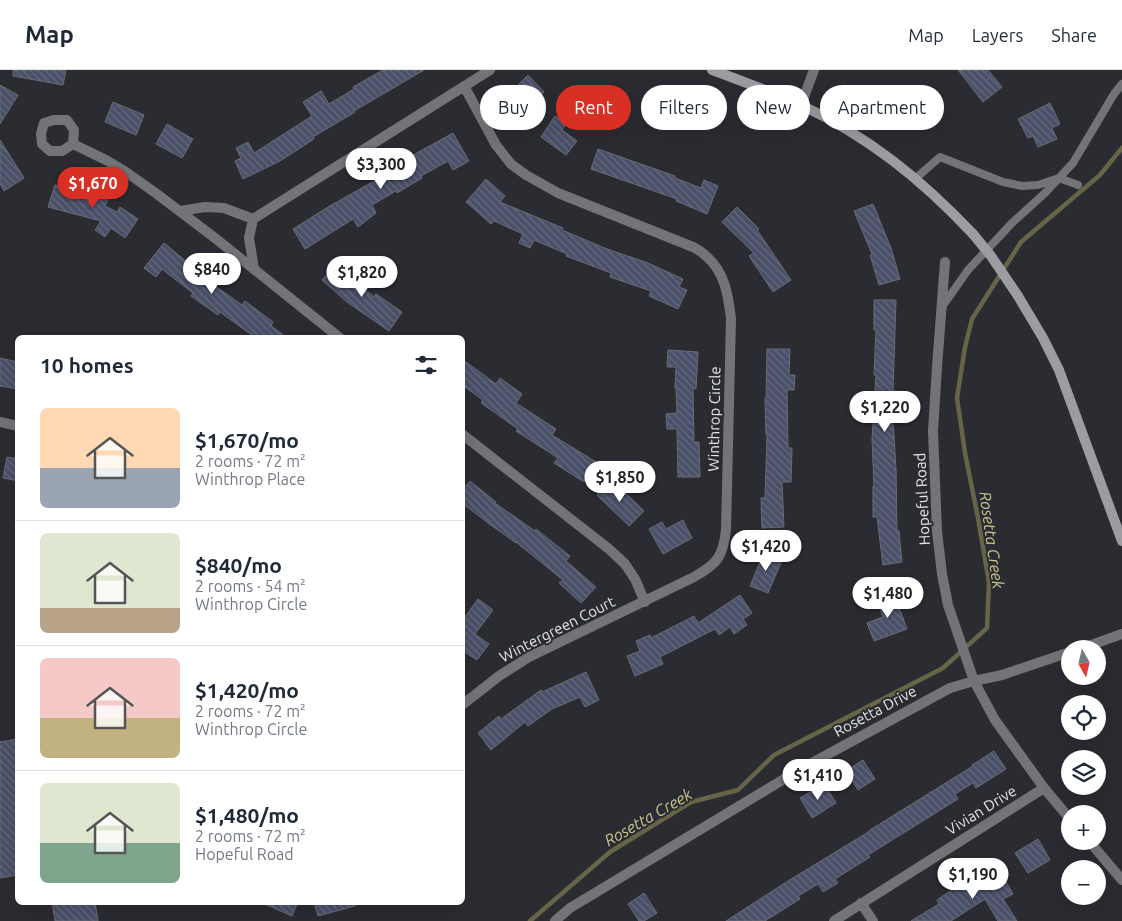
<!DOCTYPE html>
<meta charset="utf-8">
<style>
:root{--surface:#fff;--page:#f6f6f7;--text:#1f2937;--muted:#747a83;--line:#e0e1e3;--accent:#d93025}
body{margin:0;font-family:Ubuntu,sans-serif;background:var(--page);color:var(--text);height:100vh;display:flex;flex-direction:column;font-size:19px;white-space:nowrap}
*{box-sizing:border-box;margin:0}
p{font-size:16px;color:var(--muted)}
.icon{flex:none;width:28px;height:28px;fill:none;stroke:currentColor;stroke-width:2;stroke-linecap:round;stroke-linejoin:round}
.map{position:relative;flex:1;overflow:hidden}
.details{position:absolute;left:15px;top:265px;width:450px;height:570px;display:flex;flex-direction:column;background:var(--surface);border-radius:8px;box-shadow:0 5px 20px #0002}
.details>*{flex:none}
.top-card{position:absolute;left:480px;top:15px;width:475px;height:45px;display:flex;gap:10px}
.needle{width:32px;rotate:172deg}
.fabs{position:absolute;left:1061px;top:570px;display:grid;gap:10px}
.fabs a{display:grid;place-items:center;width:45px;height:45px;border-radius:50%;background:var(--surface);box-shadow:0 5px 20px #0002;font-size:25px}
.price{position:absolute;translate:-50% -42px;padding:0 11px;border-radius:18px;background:#fff;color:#222;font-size:16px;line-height:32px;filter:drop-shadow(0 1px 2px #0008)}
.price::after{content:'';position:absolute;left:50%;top:30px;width:15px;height:11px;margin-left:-8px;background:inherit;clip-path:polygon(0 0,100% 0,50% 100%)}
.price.current{background:var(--accent);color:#fff}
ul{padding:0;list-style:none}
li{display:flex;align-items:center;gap:15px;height:125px;padding:0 25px}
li+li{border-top:1px solid var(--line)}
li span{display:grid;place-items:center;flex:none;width:140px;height:100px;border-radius:8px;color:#555}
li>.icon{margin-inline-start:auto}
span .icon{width:60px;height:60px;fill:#fffc;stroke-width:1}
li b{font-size:21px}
h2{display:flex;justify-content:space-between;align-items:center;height:60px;padding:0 25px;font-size:21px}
.chip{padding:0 18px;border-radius:22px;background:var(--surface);box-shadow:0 5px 20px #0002;font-size:18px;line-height:45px}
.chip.current{background:var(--accent);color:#fff}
header{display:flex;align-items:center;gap:30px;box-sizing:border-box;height:70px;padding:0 25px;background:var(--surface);border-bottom:1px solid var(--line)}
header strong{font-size:24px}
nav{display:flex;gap:28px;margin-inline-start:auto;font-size:18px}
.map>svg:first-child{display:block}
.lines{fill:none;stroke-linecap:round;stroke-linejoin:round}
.stream{stroke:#676448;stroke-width:4.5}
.building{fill:url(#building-back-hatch);stroke:#6a6c73}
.lane{stroke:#737478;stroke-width:8}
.street{stroke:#737478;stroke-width:10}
.secondary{stroke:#9b9da2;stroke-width:10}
.secondary-bridge{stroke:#9b9da2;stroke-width:10}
.labels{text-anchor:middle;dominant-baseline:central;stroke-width:4;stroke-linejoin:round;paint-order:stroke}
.street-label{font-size:15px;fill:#e6e7eb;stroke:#2a2c32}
.water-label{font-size:16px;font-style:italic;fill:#cbc58f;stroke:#2a2c32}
</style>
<header>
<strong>Map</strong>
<nav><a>Map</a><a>Layers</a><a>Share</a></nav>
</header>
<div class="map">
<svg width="1122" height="851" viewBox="0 0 1122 851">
<defs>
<pattern id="building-back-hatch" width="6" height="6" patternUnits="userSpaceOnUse" patternTransform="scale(1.25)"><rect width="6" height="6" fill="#495068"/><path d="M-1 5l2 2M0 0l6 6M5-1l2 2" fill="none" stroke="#63697e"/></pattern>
</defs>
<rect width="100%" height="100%" fill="#2a2c32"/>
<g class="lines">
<path class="stream" d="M 530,851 L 610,782 L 691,732 L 738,720 L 774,685 L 943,598 L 987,558 L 989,512 L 978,448 L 965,383 L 957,328 L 965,277 L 972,249 L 1021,172 L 1100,105 L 1122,78"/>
</g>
<path class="building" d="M 13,0 L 66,0 L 63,15 L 13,6 Z
M 383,0 L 424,0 L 354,41 L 355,42 L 313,67 L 314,69 L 280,91 L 243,109 L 235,91 L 241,88 L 236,78 L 248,72 L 254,83 L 312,46 L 303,32 L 321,21 L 329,34 L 354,19 L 353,17 Z
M 958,0 L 988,0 L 1002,17 L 983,32 Z
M 528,5 L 544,22 L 523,42 L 507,26 Z
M 0,15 L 18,25 L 0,54 Z
M 113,32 L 144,45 L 136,65 L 105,52 Z
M 1050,33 L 1060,54 L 1052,58 L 1057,69 L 1038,77 L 1033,66 L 1028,68 L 1018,49 Z
M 555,46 L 566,54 L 562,60 L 577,71 L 566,85 L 541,67 Z
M 167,54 L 193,69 L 182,88 L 156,74 Z
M 453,63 L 469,91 L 453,100 L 448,91 L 421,106 L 422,108 L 397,123 L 396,121 L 372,135 L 376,143 L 358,157 L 353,149 L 305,179 L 293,159 L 328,137 L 385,105 L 384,103 L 408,88 Z
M 0,70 L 24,108 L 4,121 L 0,114 Z
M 598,79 L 675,106 L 675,108 L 701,118 L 704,110 L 718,116 L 707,144 L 676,131 L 677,129 L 591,99 Z
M 486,109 L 505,126 L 500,132 L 563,158 L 562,160 L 607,179 L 648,193 L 683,209 L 679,217 L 687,220 L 678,239 L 649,226 L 651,221 L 610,207 L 611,203 L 566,186 L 567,184 L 534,170 L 530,178 L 519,173 L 523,164 L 494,151 L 491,154 L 466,132 Z
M 55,115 L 82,122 L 83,116 L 99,121 L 99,122 L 108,129 L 105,136 L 117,142 L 120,137 L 138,149 L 125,168 L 111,158 L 105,167 L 95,160 L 101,151 L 48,137 Z
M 873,134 L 891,178 L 900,209 L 879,215 L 870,185 L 872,184 L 854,141 Z
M 737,137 L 759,159 L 757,160 L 791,210 L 773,222 L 749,186 L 754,183 L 722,152 Z
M 164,173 L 194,198 L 192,200 L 242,235 L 245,231 L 273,252 L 271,256 L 288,268 L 256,268 L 220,242 L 218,245 L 191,226 L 193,223 L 162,199 L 156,207 L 144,198 Z
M 336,194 L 374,227 L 376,224 L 402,242 L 389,261 L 347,232 L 322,210 Z
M 874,230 L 896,230 L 893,321 L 897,321 L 895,350 L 893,350 L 896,400 L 897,461 L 899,461 L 902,492 L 883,495 L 877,447 L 873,447 L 873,416 L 874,416 L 872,369 L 876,305 L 874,305 L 876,260 L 874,260 Z
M 767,279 L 790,279 L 789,305 L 795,305 L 794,320 L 787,320 L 788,378 L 792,378 L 791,412 L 782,412 L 784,457 L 762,458 L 761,428 L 765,428 L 767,365 L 766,365 L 765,328 L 766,328 Z
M 668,280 L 698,282 L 696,319 L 693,318 L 694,372 L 699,372 L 700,407 L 678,407 L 677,359 L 667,359 L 666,344 L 677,343 L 676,318 L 675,318 L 676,297 L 667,297 Z
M 0,288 L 18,292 L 18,319 L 0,316 Z
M 462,289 L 496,314 L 500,308 L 522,324 L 516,333 L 556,359 L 552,365 L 596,392 L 584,412 L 554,393 L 558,388 L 516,361 L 518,359 L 481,333 L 483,330 L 462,315 Z
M 7,387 L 18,389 L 18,411 L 3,408 Z
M 612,410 L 644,441 L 629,456 L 597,425 Z
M 470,411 L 496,432 L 495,433 L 535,461 L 536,459 L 570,486 L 566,491 L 596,517 L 581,533 L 559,513 L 563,510 L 516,472 L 516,473 L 488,453 L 462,433 L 462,420 Z
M 683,450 L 692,468 L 663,484 L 649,459 L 662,452 L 666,459 Z
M 765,480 L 783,488 L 768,523 L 750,516 Z
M 894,524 L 907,559 L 874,571 L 867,553 L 883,547 L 877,530 Z
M 740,525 L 752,543 L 743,549 L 747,555 L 734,564 L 730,557 L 719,565 L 715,559 L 660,587 L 663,594 L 635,606 L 627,586 L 640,581 L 636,571 L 650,565 L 651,568 L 694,546 L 698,553 Z
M 478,529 L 493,540 L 475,564 L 489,574 L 477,590 L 463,581 L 462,582 L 462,551 Z
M 586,602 L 599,630 L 585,637 L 580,627 L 552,639 L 528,656 L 525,652 L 491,680 L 478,663 L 499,646 L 501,649 L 541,620 L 542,622 Z
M 18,669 L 18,805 L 0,808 L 0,672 Z
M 994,681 L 1006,699 L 976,718 L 973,713 L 955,724 L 958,729 L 868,785 L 870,787 L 835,809 L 838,813 L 823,822 L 818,814 L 798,826 L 800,829 L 765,851 L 726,851 L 788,811 L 870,761 L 870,760 L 973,696 L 972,695 Z
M 863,690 L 875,709 L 858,720 L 846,701 Z
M 824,714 L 836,733 L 812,748 L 800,728 Z
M 1038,769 L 1050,790 L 1028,803 L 1015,783 Z
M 998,798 L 1013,824 L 1003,829 L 1017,851 L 998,851 L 985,829 L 951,851 L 911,851 L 939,834 L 937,830 L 959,815 L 962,819 Z
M 644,823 L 657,843 L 644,851 L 639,851 L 628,834 Z
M 52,832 L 95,832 L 98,851 L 55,851 Z
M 260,832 L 298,832 L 292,846 Z
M 314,832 L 355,832 L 355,836 L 318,846 Z"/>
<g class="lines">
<path class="lane" d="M 916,108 L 940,87 L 1003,112 L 1022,116 L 1038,115 L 1059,108 L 1078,115
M 942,237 L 968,200 L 1012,153 L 1045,123 L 1073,93 L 1114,24 L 1122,14"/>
<path class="street" d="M 801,35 L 814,0
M 73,74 L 62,81 L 50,81 L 42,74 L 41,64 L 44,53 L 54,50 L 67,50 L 74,60 L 73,74 L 106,90 L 126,102 L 157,124 L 215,168 L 340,268
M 180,141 L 205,137 L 224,138 L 253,149
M 945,192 L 937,297 L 933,361 L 937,461 L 942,504 L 948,535 L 974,611 L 995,650 L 1044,718 L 1070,749
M 254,199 L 249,168 L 253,149 L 490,0
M 0,352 L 18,356
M 462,364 L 609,479 L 625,494 L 635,509 L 645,532
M 1080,579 L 1122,564
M 462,635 L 499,606 L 529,587 L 694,507 C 717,494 723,487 726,460 L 731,248 C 728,225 725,202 706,186 C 702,182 697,179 693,177 L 558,123 L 526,105 L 511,94 L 496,75 L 464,16
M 1089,771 L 1122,810
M 861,833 L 873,851
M 555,851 L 570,838 L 799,700 L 950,618 L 974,611 L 1002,605 L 1070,582
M 834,851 L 1044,718"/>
<path class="secondary" d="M 712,0 C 742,11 772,22 801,35 C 869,67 921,109 973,164
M 1018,226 L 1043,268 L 1059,300 L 1122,471"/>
<path class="secondary-bridge" d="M 973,164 L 991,186 L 1018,226"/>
</g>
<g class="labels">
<g class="street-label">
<text transform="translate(714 349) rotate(-89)">Winthrop Circle</text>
<text transform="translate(922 429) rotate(-93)">Hopeful Road</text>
<text transform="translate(557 559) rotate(-27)">Wintergreen Court</text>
<text transform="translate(875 641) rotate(-28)">Rosetta Drive</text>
<text transform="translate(981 740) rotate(-32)">Vivian Drive</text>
</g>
<g class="water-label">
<text transform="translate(992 470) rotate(82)">Rosetta Creek</text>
<text transform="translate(648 747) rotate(-30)">Rosetta Creek</text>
</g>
</g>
</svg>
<div class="fabs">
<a><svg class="needle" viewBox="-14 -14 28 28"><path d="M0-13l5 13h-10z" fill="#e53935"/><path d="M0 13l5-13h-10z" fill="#747a83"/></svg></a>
<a><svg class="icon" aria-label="locate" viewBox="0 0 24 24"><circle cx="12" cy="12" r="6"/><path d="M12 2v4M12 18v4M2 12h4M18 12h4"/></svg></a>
<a><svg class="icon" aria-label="layers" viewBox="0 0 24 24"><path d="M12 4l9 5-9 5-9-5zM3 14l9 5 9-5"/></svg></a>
<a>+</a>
<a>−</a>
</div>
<b class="price" style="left:381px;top:120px">$3,300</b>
<b class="price current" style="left:93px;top:139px">$1,670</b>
<b class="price" style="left:212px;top:225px">$840</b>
<b class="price" style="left:362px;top:228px">$1,820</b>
<b class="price" style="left:885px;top:363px">$1,220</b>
<b class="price" style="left:620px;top:433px">$1,850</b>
<b class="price" style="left:766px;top:502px">$1,420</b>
<b class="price" style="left:888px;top:549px">$1,480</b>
<b class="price" style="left:818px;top:731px">$1,410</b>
<b class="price" style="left:973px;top:830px">$1,190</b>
<div class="top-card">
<a class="chip">Buy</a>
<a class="chip current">Rent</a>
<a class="chip">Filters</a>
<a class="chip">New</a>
<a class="chip">Apartment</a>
</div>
<section class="details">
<h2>10 homes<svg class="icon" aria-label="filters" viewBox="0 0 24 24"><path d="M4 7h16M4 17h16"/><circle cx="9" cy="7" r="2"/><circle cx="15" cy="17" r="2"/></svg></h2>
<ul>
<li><span style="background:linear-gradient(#ffd9b3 60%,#9aa5b1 0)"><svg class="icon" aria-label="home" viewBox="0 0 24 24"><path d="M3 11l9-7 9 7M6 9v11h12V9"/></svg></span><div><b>$1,670/mo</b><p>2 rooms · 72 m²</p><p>Winthrop Place</p></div></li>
<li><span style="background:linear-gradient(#dfe7d0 75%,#b9a48a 0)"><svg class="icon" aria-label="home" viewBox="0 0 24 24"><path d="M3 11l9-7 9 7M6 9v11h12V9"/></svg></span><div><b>$840/mo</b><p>2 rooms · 54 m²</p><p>Winthrop Circle</p></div></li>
<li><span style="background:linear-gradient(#f6c9c9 60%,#c2b280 0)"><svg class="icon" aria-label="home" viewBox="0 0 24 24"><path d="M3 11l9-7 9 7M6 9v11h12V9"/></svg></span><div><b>$1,420/mo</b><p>2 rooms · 72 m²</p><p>Winthrop Circle</p></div></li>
<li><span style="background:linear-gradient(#dfe7d0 60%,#7fa58c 0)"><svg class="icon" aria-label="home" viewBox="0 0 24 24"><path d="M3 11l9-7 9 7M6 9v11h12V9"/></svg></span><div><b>$1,480/mo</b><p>2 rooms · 72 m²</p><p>Hopeful Road</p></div></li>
</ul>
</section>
</div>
